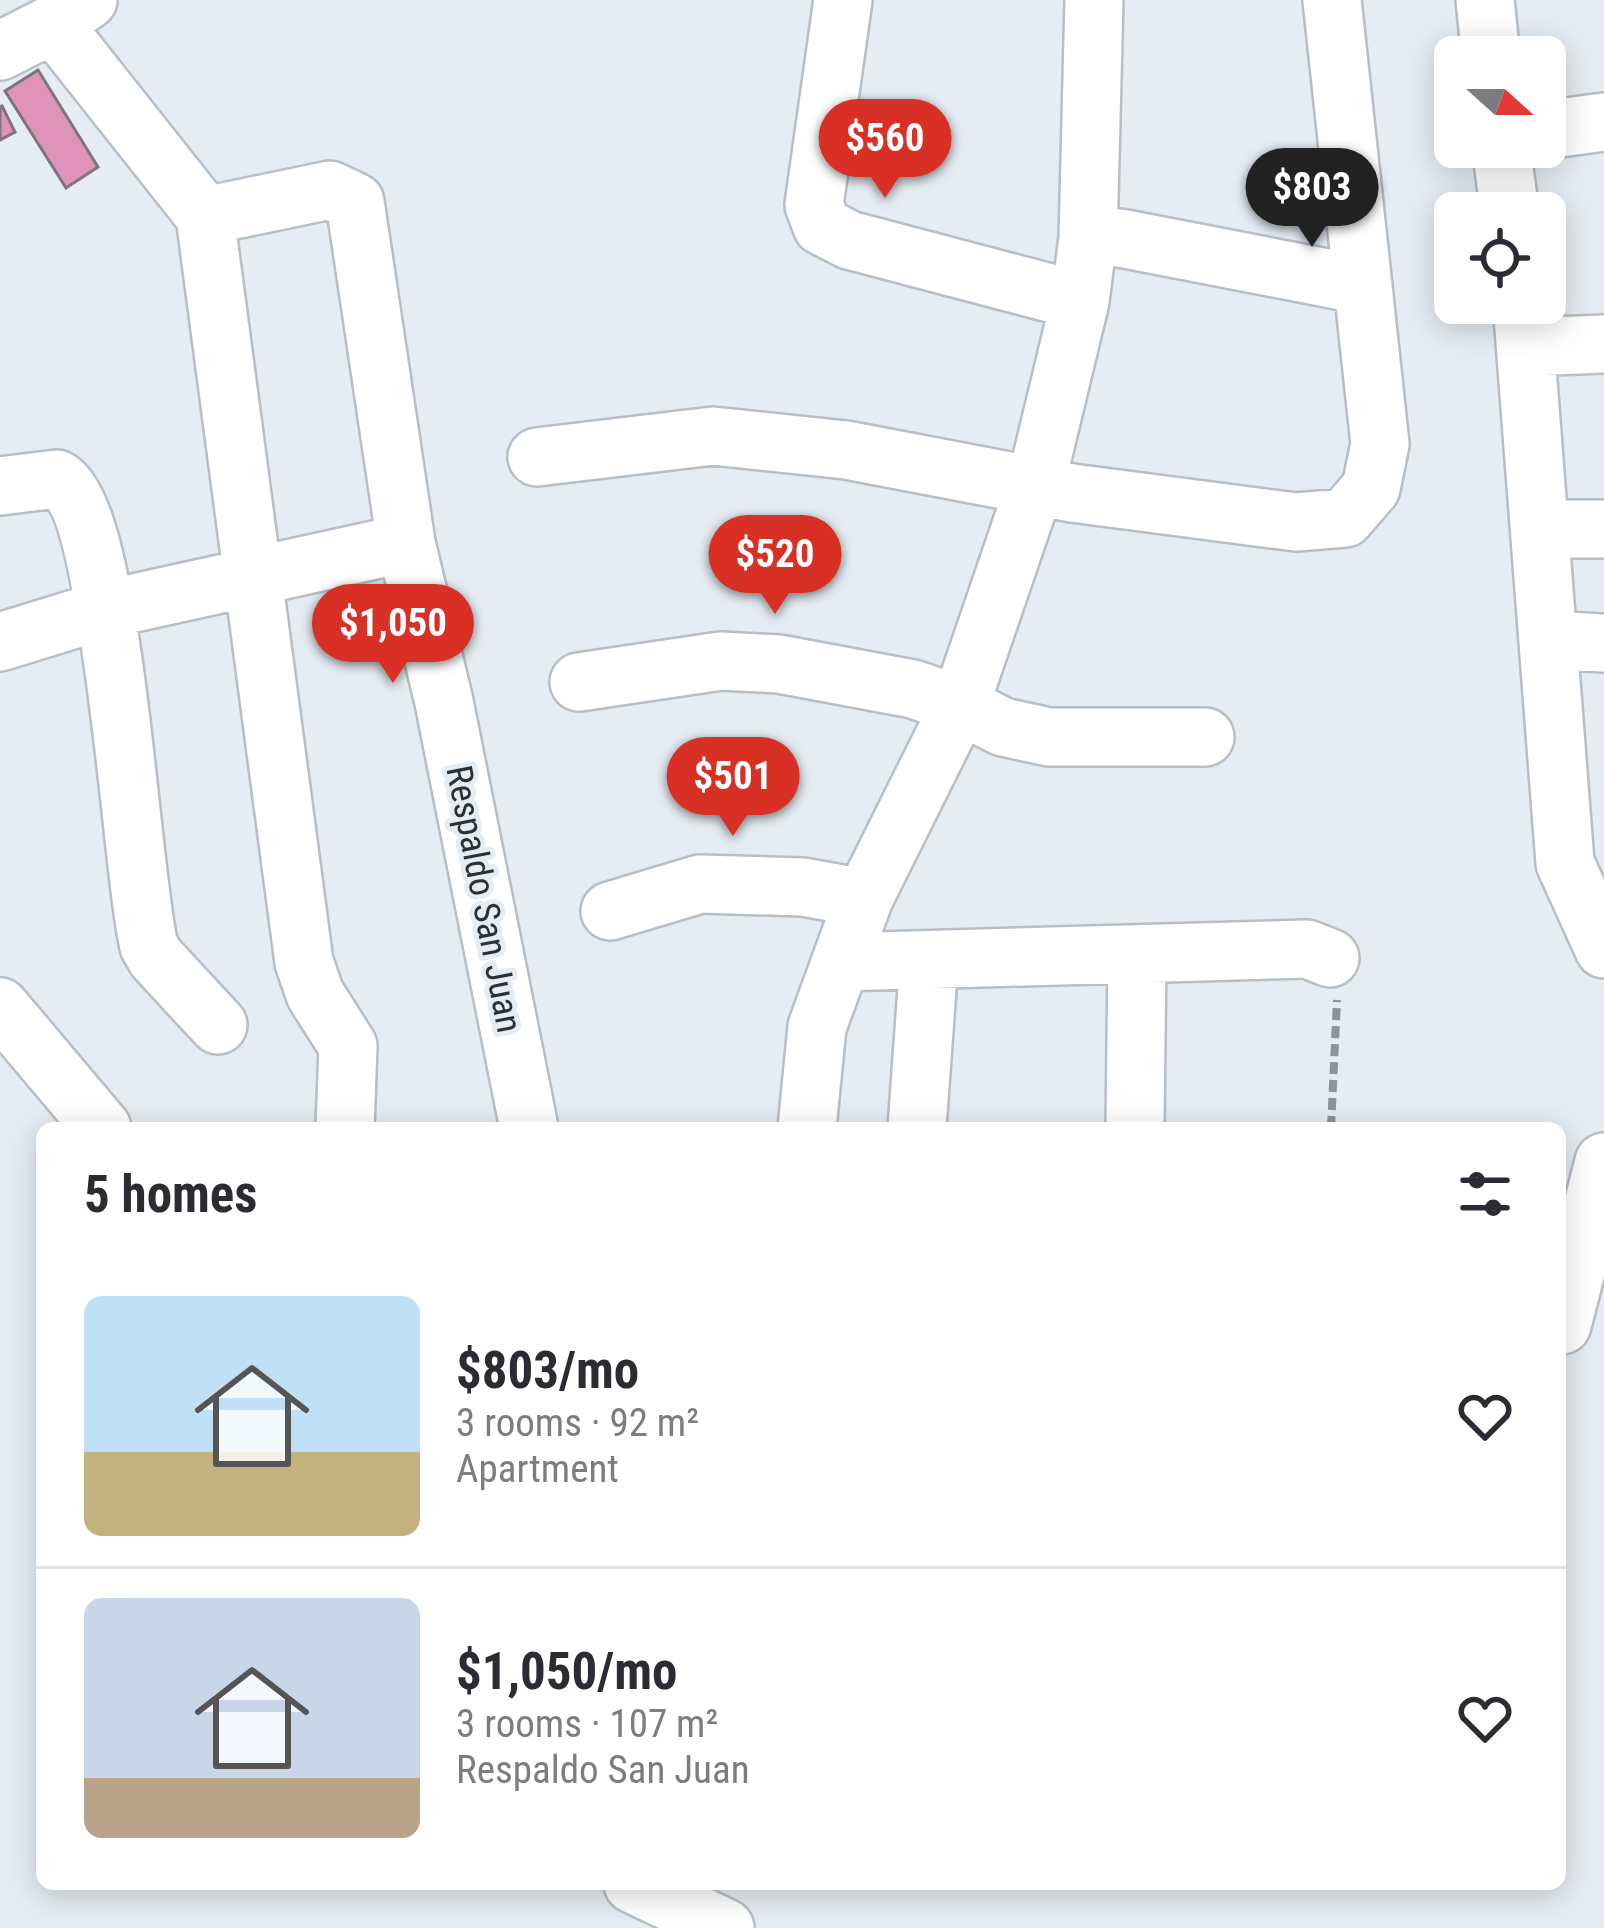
<!DOCTYPE html>
<meta charset="utf-8">
<style>
:root{--surface:#fff;--page:#f2f2f3;--text:#2b2b33;--muted:#7c7c81;--line:#e1e1e2;--accent:#d93025}
body{margin:0;font-family:"Roboto Condensed",sans-serif;background:var(--page);color:var(--text);height:100vh;display:flex;flex-direction:column;font-size:45px;white-space:nowrap}
*{box-sizing:border-box;margin:0}
p{font-size:39px;color:var(--muted)}
.icon{flex:none;width:66px;height:66px;fill:none;stroke:currentColor;stroke-width:2;stroke-linecap:round;stroke-linejoin:round}
.map{position:relative;flex:1;overflow:hidden}
.panel{position:absolute;left:36px;top:1122px;width:1530px;height:768px;display:flex;flex-direction:column;background:var(--surface);border-radius:18px;box-shadow:0 6px 30px #0003}
.panel>*{flex:none}
.needle{width:78px;rotate:111deg}
.fabs{position:absolute;left:1434px;top:36px;display:grid;gap:24px}
.fabs a{display:grid;place-items:center;width:132px;height:132px;border-radius:18px;background:var(--surface);box-shadow:0 6px 30px #0003;font-size:60px}
.price{position:absolute;translate:-50% -102px;padding:0 27px;border-radius:42px;background:var(--accent);color:#fff;font-size:39px;line-height:78px;filter:drop-shadow(0 3px 6px #0008)}
.price::after{content:'';position:absolute;left:50%;top:72px;width:36px;height:27px;margin-left:-18px;background:inherit;clip-path:polygon(0 0,100% 0,50% 100%)}
.price.on{background:#222;color:#fff}
ul{padding:0;list-style:none}
li{display:flex;align-items:center;gap:36px;height:300px;padding:0 48px}
li+li{border-top:3px solid var(--line)}
li span{display:grid;place-items:center;flex:none;width:336px;height:240px;border-radius:18px;color:#555}
li>.icon{margin-inline-start:auto}
span .icon{width:144px;height:144px;fill:#fffc;stroke-width:1}
li b{font-size:51px}
h2{display:flex;justify-content:space-between;align-items:center;height:144px;padding:0 48px;font-size:51px}
.map>svg:first-child{display:block}
.building{fill:#df93bb;stroke:#7d7579;stroke-width:3}
.lines{fill:none;stroke-linecap:round;stroke-linejoin:round}
.minor-casing{stroke:#b7bec5;stroke-width:62}
.path{stroke:#8e9398;stroke-width:8;stroke-dasharray:12 6;stroke-linecap:butt}
.minor{stroke:#fff;stroke-width:57}
.labels{text-anchor:middle;dominant-baseline:central;stroke-width:10;stroke-linejoin:round;paint-order:stroke}
.street-label{font-size:36px;fill:#2d3032;stroke:#e5ecf3}
</style>
<div class="map">
<svg width="1604" height="1928" viewBox="0 0 1604 1928">
<rect width="100%" height="100%" fill="#e5ecf3"/>
<path class="building" d="M 38,70 L 98,167 L 66,188 L 5,91 Z
M 2,106 L 15,132 L 0,140 L 0,107 Z"/>
<g class="lines">
<g class="minor-casing">
<path id="minor" d="M 843,0 L 814,205 L 822,226 L 849,240 L 1080,301
M 1485,0 L 1491,57
M 53,24 L 205,216
M 0,51 L 53,24 L 88,0
M 1545,130 L 1604,122
M 1501,147 L 1510,213
M 1088,238 L 1120,238 L 1363,285
M 1522,303 L 1565,863 L 1604,949
M 1528,347 L 1604,344
M 537,457 L 713,436 L 846,450 L 1072,493 L 1296,522 L 1345,518 L 1371,488 L 1380,444 L 1332,0
M 0,486 L 57,479 C 115,508 130,869 149,946 L 156,958 L 218,1025
M 1540,529 L 1604,529
M 1548,640 L 1604,643
M 0,642 L 107,609 L 406,543
M 579,682 L 721,661 L 779,664 L 913,689 L 960,705 L 1003,727 L 1049,737 L 1205,737
M 610,911 L 700,884 L 803,887 L 864,898
M 841,962 L 1307,949 L 1330,958
M 0,1007 L 102,1128
M 345,1128 L 348,1046 L 315,994 L 304,962 L 205,216 L 330,190 L 355,202 L 406,543 L 444,702 L 529,1128
M 807,1128 L 817,1027 L 864,898 L 960,705 L 1036,483 L 1080,301 L 1088,238 L 1094,0
M 917,1128 L 929,960
M 1135,1128 L 1137,955
M 1562,1325 L 1604,1162
M 633,1884 L 725,1928"/>
</g>
<path class="path" d="M 1331,1128 L 1337,1000"/>
<use href="#minor" class="minor"/>
</g>
<g class="labels">
<g class="street-label">
<text transform="translate(484 899) rotate(79)">Respaldo San Juan</text>
</g>
</g>
</svg>
<div class="fabs">
<a><svg class="needle" viewBox="-14 -14 28 28"><path d="M0-13l5 13h-10z" fill="#e53935"/><path d="M0 13l5-13h-10z" fill="#7c7c81"/></svg></a>
<a><svg class="icon" aria-label="locate" viewBox="0 0 24 24"><circle cx="12" cy="12" r="6"/><path d="M12 2v4M12 18v4M2 12h4M18 12h4"/></svg></a>
</div>
<b class="price" style="left:885px;top:201px">$560</b>
<b class="price on" style="left:1312px;top:250px">$803</b>
<b class="price" style="left:775px;top:617px">$520</b>
<b class="price" style="left:393px;top:686px">$1,050</b>
<b class="price" style="left:733px;top:839px">$501</b>
<section class="panel">
<h2>5 homes<svg class="icon" aria-label="filters" viewBox="0 0 24 24"><path d="M4 7h16M4 17h16"/><circle cx="9" cy="7" r="2"/><circle cx="15" cy="17" r="2"/></svg></h2>
<ul>
<li><span style="background:linear-gradient(#bfe0f5 65%,#c2b280 0)"><svg class="icon" aria-label="home" viewBox="0 0 24 24"><path d="M3 11l9-7 9 7M6 9v11h12V9"/></svg></span><div><b>$803/mo</b><p>3 rooms · 92 m²</p><p>Apartment</p></div><svg class="icon" aria-label="heart" viewBox="0 0 24 24"><path d="M12 20l-8-8c-3-5 5-10 8-4 3-6 11-1 8 4z"/></svg></li>
<li><span style="background:linear-gradient(#c9d6e8 75%,#b9a48a 0)"><svg class="icon" aria-label="home" viewBox="0 0 24 24"><path d="M3 11l9-7 9 7M6 9v11h12V9"/></svg></span><div><b>$1,050/mo</b><p>3 rooms · 107 m²</p><p>Respaldo San Juan</p></div><svg class="icon" aria-label="heart" viewBox="0 0 24 24"><path d="M12 20l-8-8c-3-5 5-10 8-4 3-6 11-1 8 4z"/></svg></li>
</ul>
</section>
</div>
